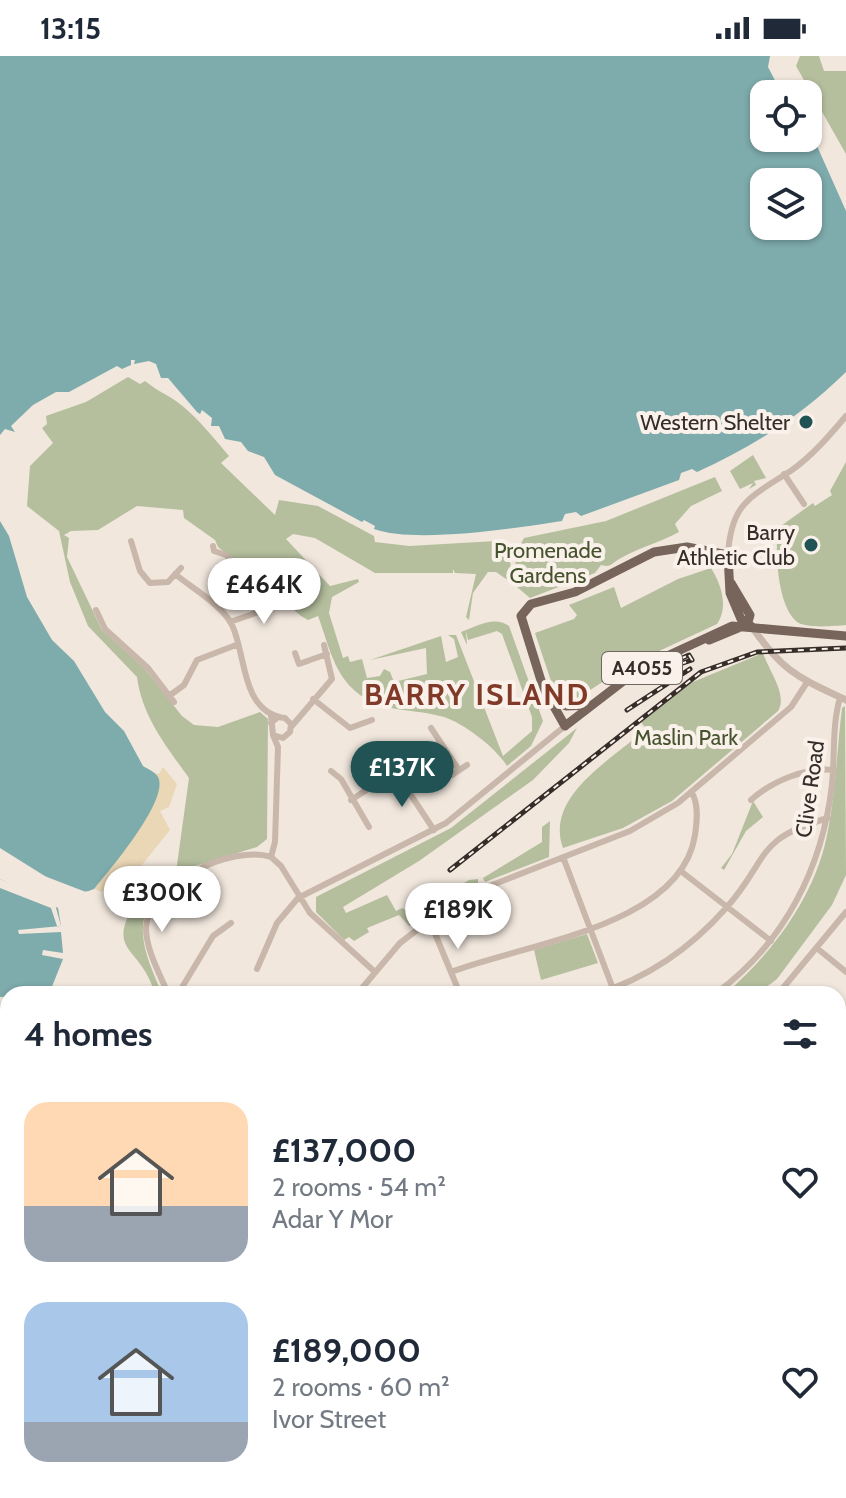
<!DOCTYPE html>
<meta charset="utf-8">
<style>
:root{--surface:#fff;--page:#f2f2f3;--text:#1f2937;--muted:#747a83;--accent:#215355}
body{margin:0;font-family:Cabin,sans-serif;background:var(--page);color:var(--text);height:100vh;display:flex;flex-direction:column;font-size:30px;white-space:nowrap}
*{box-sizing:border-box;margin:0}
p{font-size:26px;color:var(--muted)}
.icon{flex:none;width:44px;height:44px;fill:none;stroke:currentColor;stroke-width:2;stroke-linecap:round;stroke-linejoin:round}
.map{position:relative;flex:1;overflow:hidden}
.panel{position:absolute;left:0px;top:930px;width:846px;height:512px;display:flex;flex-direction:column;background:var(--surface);border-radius:24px 24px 0 0;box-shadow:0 2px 6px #0004}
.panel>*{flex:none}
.fabs{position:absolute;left:750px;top:24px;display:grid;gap:16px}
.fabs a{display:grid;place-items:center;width:72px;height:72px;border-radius:16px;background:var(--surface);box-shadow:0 2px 6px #0004;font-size:40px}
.price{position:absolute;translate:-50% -68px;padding:0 18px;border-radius:28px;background:#fff;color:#222;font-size:26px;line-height:52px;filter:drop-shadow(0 2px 4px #0008)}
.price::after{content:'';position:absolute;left:50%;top:48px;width:24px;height:18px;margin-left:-12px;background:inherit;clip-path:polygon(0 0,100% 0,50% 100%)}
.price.on{background:var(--accent);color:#fff}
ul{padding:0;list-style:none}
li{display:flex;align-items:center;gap:24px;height:200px;padding:0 24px}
li span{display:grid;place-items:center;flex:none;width:224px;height:160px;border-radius:24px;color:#555}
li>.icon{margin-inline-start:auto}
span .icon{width:96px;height:96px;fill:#fffc;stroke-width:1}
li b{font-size:34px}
h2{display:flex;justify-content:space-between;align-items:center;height:96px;padding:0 24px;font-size:34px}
.status{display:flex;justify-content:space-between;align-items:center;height:56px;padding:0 40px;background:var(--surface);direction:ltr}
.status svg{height:22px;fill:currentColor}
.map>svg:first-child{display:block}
.green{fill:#b5bf9e}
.sand{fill:#ead7b6}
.water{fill:#7eabac;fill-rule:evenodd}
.pier{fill:#f1e7dd}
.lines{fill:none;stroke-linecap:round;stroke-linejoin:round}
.minor{stroke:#c8b7aa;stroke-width:6}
.tertiary{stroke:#c8b7aa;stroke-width:7}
.primary{stroke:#77645b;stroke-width:9}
.rail-casing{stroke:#362d29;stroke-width:5}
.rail{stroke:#f9f1ea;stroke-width:2;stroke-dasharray:6;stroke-linecap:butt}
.poi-dot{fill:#215355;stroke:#f9f1ea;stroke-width:3}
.labels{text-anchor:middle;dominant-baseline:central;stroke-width:8;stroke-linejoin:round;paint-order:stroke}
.shield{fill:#f9f1ea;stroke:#706863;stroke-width:2}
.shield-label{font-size:20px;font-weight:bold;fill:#362d29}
.poi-label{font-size:22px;fill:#362d29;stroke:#f9f1ea;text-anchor:end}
.park-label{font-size:22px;fill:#46532e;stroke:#f9f1ea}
.street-label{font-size:22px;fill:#362d29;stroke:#f9f1ea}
.district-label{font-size:30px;font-weight:bold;letter-spacing:2px;fill:#803a27;stroke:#f9f1ea}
</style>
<div class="status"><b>13:15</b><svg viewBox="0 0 49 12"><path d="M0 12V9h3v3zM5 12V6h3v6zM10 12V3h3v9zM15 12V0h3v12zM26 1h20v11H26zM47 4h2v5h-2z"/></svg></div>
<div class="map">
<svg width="846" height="1442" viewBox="0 0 846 1442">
<rect width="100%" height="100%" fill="#f1e7dd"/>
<path class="green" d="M 800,0 L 819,0 L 824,15 L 846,15 L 846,98 L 796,10 Z
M 128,321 L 140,328 L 145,325 C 155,333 163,337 173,343 C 192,355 214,382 229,400 L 221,407 L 275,459 L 279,444 L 318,450 L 374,480 L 375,486 L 409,490 L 496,485 C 513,491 510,512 512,527 L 496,516 L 488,516 L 473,537 L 469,564 L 466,561 L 476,518 L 455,517 L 453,513 L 453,517 L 375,517 L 315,482 L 293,478 L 286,483 L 330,530 L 358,523 L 359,526 L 332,541 L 329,557 L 343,602 L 348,600 L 350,606 L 362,603 L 367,622 L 380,620 L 384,613 L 390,616 L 394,626 L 427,618 L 426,592 L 370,604 L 441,580 L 446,606 L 458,601 L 454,583 L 448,579 L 456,579 L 503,700 L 532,675 L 532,661 L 502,578 L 497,575 L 468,584 L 466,575 L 467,589 L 461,576 C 475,571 494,559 509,570 L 543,665 L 531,690 L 507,710 C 496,692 465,668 444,661 C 406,650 372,660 344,623 C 331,605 326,581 318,560 L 308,564 L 301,560 L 218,491 L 215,484 L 184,462 L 183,454 L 137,450 L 98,474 L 71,475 L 64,479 L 69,482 L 67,501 L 102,574 L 145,613 L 182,660 L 194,669 L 218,671 L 260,656 L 268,663 L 267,783 L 257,791 L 176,816 L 189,722 C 166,690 142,660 137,621 L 88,570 L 70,526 L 59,475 L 27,450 L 30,410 L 53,387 L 42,372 L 47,368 L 46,360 L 86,346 Z
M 753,399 L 766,422 L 754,425 L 756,429 L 749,433 L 753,427 L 740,433 L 730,415 Z
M 846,406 L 846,569 C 835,570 804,573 796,565 C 777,548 775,495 778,472 L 813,447 L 815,450 L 832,439 L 830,435 Z
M 715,421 L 722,435 L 691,450 L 675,468 L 679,476 C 659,487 642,490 621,502 C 611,507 612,512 601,509 L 595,517 L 530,542 L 517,531 L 515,498 L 524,482 L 606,465 Z
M 711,512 C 721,528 729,551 717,568 L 627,610 L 578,642 L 565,641 L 553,631 L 535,577 L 574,563 L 577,559 L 569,549 L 614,531 L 621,552 L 678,523 Z
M 763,597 C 769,615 788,639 778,655 L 672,745 L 623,772 L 563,792 C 544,740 614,702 646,673 L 641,666 L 688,628 Z
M 845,650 L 846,819 L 832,849 L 777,923 L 757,938 L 725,938 C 773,897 817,838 828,774 C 836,734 837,692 842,652 Z
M 577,672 L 569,687 L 533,724 L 419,805 L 343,851 L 346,857 L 387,839 L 396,855 L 402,852 L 413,858 L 469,824 L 478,823 L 478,828 L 409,870 L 399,859 L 367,872 L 369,876 L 354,885 L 349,881 L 344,884 L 316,856 L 316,841 L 451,772 Z
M 753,745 L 763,761 L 746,775 L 724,814 L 721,812 L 732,798 Z
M 550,765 L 549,801 L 485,826 L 483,822 L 542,786 L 542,771 Z
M 143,834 L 153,840 C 132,874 148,904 162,938 L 155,938 C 139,884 100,900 143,834 Z
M 587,878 L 598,907 L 541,924 L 534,894 Z
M 846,1075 L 846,1157 L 838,1164 L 838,1084 Z"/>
<path class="sand" d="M 163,711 L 177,728 L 169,751 L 160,755 L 170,774 L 125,830 L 106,842 L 105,837 L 94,833 L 144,716 L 159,718 Z"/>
<path class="water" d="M 0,0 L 770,0 L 768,11 L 782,38 L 764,38 L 764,82 L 808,82 L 808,64 L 819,84 L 817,90 L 846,155 L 846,316 C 801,360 754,390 697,416 L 692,413 L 681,417 L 679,424 L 581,460 L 576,456 L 565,458 L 562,465 C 517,472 415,488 374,473 L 375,470 L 364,464 L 362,466 L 275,419 L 264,401 L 248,395 L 241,386 L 225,383 L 219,370 L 211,370 L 212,362 L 202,354 L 200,358 L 197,356 L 168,322 L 161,322 L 156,308 L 149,305 L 134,308 L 135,304 L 131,304 L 131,309 L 122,313 L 117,310 L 69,336 L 56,336 L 33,349 L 11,370 L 15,376 L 5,373 L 0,379 ZM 764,126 L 808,126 L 808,170 L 764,170 Z
M 0,465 L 9,480 L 27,541 L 52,584 L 74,605 L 105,656 L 124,675 L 143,710 C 148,713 155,716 158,721 C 170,743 109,815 94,833 L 86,836 L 0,803 Z
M 0,823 L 58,852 L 61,870 L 18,874 L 19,878 L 61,876 L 63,897 L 43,894 L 42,899 L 63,903 L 49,938 L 0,941 Z
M 841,1008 L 846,1013 L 846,1075 L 838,1084 Z
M 8,1086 L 8,1233 L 0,1228 L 0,1108 Z
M 846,1174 L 846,1321 L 843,1315 L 838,1318 L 838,1180 Z
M 9,1434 L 103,1434 L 94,1442 L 1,1442 Z
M 236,1434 L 584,1434 L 550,1442 L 241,1442 Z"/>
<path class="pier" d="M 0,792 L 48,822 L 83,836 L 99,834 L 79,839 L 0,808 Z
M 0,823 L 55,848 L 61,870 L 57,870 L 51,852 L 0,832 Z"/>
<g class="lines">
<path class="minor" d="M 784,418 L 804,448
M 131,485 L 140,515 L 150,527 L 168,526 L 181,512
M 213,490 L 214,495 L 226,499 L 283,549
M 728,499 C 731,446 751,441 792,414 C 812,400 830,379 846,360
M 175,518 C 192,532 220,548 231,567 C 246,594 240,652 280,661
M 96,554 L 105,573 L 148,612 L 174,646
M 230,566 L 264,554 L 277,543
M 295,597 L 299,608 L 327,598
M 169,640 L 184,629 L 197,604 L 236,589
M 313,643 L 350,672 L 372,664
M 271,667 L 278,661 L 285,662 L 291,668 L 290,676 L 283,682 L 273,679 L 271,659
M 291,671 L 332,623 L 324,589
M 431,672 L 459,714
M 273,679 L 278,691 L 275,786 L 271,801 L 281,810 L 310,857 L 375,916
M 331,715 L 341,723 L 369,771
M 395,715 L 434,774
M 452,719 L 467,709
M 351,744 L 440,686
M 751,744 C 772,725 806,711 834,714
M 563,801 L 615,938
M 682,816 L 771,885
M 429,863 L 460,938
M 818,893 L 846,916
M 257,913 L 277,867 L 298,842 L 446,767 L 565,670
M 451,916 C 523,888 681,871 695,779 C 697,766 699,749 692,737
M 168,938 C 160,918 146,894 146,872 C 148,827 234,788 271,801
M 178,938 L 213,880 L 231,867
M 357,938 L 400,887 L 443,854 L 492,829 L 630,775 L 678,747 L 791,651 L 806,628
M 596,938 C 648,922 691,892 727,851 C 770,802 754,783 828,762
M 715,938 C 784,888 823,811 832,728 C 835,700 832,668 840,642
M 778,938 L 846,856
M 0,965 L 8,965
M 838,978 L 846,970
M 838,1397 L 846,1394
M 190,1434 L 196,1442
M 663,1434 L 665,1442
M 722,1434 L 725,1442
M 778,1434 L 784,1440 L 799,1434
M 633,1439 L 652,1434
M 136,1442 L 144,1434
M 621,1442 L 630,1440"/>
<path class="tertiary" d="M 752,571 C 784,617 798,621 846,644
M 838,1430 L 846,1426
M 813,1442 L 830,1434"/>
<path class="primary" d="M 731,527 L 750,559 L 748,566
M 752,571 L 741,563 L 730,537 L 728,499 L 687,491 L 654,496 L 575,536 L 531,548 L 521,560 L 543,631 L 565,670 L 639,613 L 732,570 L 846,580
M 709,584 L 738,572
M 550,643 L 566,650 L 589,649"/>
<g class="rail-casing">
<path id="rail" d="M 689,599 L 692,604 L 662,614 L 664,610 Z
M 627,654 L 690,613
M 450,814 L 701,616 L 757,596 L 846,592"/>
</g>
<use href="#rail" class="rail"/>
</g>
<g class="poi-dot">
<circle cx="806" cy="366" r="8"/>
<circle cx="811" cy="489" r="8"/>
</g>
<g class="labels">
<rect class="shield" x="602" y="596" width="80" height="32" rx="6"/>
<g class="shield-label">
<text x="642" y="612">A4055</text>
</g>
<g class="poi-label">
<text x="790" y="366">Western Shelter</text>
<text x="795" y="476">Barry<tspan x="795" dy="25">Athletic Club</tspan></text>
</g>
<g class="park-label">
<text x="548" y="494">Promenade<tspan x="548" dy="25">Gardens</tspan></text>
<text x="686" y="681">Maslin Park</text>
</g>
<g class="street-label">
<text transform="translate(810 733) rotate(-82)">Clive Road</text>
</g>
<g class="district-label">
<text x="477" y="638">BARRY ISLAND</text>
</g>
</g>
</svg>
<div class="fabs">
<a><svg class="icon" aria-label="locate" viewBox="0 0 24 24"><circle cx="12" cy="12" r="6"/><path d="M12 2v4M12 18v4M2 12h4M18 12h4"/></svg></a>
<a><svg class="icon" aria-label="layers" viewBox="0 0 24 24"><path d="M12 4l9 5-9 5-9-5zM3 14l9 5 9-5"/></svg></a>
</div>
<b class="price" style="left:264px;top:570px">£464K</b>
<b class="price on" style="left:402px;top:753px">£137K</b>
<b class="price" style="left:162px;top:878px">£300K</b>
<b class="price" style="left:458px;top:895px">£189K</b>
<section class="panel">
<h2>4 homes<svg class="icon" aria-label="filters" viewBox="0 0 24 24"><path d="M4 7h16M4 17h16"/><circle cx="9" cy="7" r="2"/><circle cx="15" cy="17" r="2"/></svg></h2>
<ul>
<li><span style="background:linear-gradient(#ffd9b3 65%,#9aa5b1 0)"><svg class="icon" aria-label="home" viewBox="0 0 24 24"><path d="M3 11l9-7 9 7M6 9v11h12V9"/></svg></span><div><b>£137,000</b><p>2 rooms · 54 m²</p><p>Adar Y Mor</p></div><svg class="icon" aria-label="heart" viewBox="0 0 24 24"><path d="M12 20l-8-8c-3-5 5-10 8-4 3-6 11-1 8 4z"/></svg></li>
<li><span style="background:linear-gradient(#a9c7e8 75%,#9aa5b1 0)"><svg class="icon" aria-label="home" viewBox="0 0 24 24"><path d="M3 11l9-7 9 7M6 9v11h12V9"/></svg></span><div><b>£189,000</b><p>2 rooms · 60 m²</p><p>Ivor Street</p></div><svg class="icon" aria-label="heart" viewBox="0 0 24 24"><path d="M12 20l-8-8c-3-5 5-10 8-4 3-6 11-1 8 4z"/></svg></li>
</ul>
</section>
</div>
